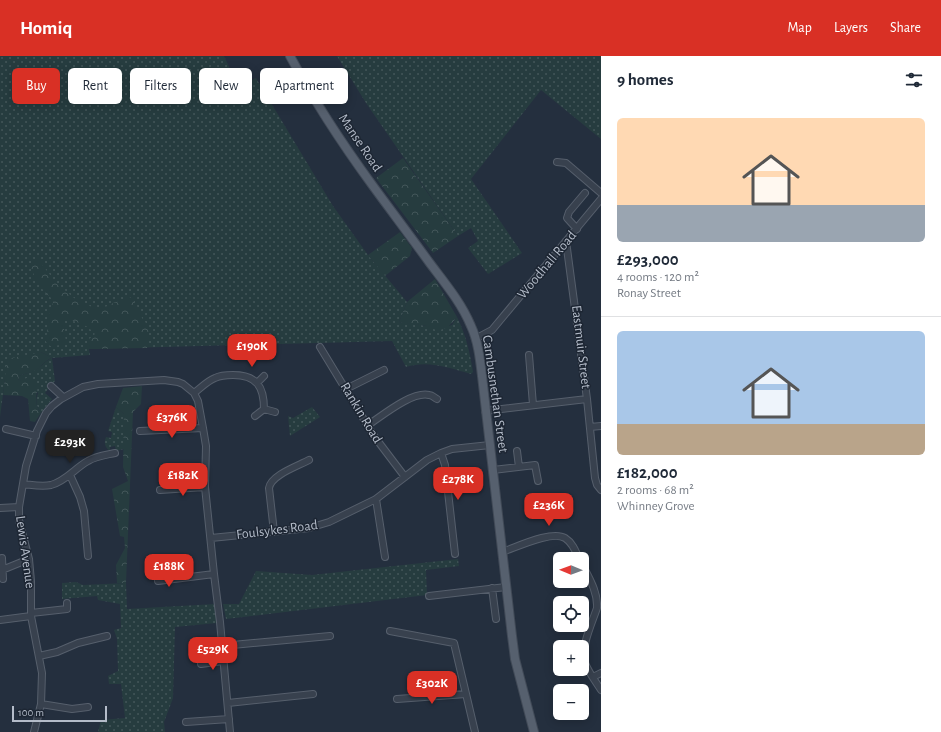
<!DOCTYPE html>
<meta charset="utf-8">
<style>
:root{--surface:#fff;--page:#f6f6f7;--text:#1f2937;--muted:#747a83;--line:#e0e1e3;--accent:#d93025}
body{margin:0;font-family:"Alegreya Sans",sans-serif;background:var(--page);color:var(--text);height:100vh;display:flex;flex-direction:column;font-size:15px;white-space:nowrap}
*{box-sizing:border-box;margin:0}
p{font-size:13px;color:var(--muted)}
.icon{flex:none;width:22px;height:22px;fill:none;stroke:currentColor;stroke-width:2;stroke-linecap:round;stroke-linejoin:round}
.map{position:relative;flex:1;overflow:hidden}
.side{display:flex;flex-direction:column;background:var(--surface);width:340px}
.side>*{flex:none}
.banner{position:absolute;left:12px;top:12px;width:380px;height:36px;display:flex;gap:8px}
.needle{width:26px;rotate:271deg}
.fabs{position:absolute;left:553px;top:496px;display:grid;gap:8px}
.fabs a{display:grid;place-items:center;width:36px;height:36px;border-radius:6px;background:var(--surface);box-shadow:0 2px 10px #0003;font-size:20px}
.scale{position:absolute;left:12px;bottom:10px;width:95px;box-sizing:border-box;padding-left:4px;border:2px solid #b4bcc9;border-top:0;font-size:11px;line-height:14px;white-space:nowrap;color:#b4bcc9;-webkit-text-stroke:3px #1d2633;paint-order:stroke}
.price{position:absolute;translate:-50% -34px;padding:0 9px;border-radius:8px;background:var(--accent);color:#fff;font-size:13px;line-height:26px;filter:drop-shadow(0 1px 2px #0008)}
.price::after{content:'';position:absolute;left:50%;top:24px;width:12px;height:9px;margin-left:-6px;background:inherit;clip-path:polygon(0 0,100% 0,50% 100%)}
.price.active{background:#222;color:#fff}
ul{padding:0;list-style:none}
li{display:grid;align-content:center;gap:8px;height:212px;padding:0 16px}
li+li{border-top:1px solid var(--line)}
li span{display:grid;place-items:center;height:124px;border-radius:6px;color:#555}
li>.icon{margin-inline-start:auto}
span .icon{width:72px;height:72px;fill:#fffc;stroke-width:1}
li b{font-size:17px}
h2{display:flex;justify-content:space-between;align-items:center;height:48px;padding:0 16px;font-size:17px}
.chip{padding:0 14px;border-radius:6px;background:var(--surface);box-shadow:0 2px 10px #0003;font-size:14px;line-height:36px}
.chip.active{background:var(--accent);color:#fff}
header{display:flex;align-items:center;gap:24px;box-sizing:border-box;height:56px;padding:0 20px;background:var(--accent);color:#fff}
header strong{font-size:19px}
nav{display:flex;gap:22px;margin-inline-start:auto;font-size:14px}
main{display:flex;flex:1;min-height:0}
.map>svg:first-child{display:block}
.grass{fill:url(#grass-dots)}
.forest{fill:url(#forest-crowns)}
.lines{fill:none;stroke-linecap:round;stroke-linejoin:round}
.minor-casing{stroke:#565f6c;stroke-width:8}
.major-casing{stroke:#414a57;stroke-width:10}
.minor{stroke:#38414e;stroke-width:6}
.major{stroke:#56606e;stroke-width:8}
.labels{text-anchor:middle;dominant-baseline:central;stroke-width:3;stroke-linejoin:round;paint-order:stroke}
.street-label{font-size:14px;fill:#b4bcc9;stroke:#1d2633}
</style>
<header>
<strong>Homiq</strong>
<nav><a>Map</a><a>Layers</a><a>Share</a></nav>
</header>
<main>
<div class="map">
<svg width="601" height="676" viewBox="0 0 601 676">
<defs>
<pattern id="grass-dots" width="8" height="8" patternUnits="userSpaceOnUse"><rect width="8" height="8" fill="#263c3f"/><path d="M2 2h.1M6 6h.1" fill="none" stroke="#435659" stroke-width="1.8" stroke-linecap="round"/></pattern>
<pattern id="forest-crowns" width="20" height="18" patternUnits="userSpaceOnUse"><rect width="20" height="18" fill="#263c3f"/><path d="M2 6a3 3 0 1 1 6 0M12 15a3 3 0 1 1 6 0" fill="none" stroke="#435659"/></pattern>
</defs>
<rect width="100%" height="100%" fill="#242f3e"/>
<path class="grass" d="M 0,0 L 224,0 L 239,32 L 256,22 L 333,150 L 368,199 L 407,246 L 399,266 L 428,270 L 436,273 L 452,269 L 457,261 C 466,279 470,297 473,316 L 471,318 C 450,312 428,304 406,311 L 392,285 L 89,293 L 90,299 L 52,302 L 55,325 L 45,337 L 52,343 L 41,357 C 36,350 35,345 38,337 L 24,324 L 19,325 L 18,321 C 23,317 28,318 33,315 C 41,312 43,306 52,302 L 41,296 L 5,323 L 0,361 Z
M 337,0 L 601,0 L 601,83 L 541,34 L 471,123 L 522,197 L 488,218 L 468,192 L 478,185 L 471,172 L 458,180 L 366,47 Z
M 116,351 L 124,358 L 124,393 L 116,395 L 115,390 L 110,391 L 110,395 C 104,391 104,386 106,381 L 111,382 L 112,376 L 108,375 Z
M 312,351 L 320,361 L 290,380 L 288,360 L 293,362 Z
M 458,503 L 459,510 L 426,514 L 427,539 L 226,563 L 223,548 L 239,548 L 256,515 L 312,519 Z
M 76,526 L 83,529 L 126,527 L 127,553 L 215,548 L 217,567 L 175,571 L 173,642 L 164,666 L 165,676 L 98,676 L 101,664 L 125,662 L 121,628 L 109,628 L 108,620 L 118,615 L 117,583 L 114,574 L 121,572 L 120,548 L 98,544 L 97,540 L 62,543 L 62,527 Z"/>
<path class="forest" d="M 403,102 L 458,180 L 433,197 L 376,122 Z
M 400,176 L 412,192 L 410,200 L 385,220 L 368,199 Z
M 37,202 L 57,228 L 74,242 L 96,253 L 108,250 L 115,246 L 130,241 L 136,248 L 142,262 L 149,271 L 147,292 L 89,293 L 88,284 L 95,278 L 88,271 L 67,262 L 63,266 L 66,286 L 61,289 L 50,290 L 46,286 L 49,258 L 54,244 C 42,236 37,226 31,212 Z
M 435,223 L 457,261 C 452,268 445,275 436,274 C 433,273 430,271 427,270 C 418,268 409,269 399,266 L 407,246 Z
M 41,296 L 52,302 C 43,305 41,312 34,315 C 28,318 23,317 18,321 L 19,325 L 29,321 C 42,327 36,334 36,344 C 36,349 38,353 41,357 L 35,366 L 30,365 L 28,343 L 22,340 L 3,339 L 7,303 Z
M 142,330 L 141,348 L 133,356 L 126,527 L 117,527 L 116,509 L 125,492 L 124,481 L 120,480 L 112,433 L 128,425 L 123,411 L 124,358 L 116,351 L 123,332 Z"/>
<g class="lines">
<g class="minor-casing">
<path id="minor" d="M 557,106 L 566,107 L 601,137
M 577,173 L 567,162 L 569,156 L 585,137
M 475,283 L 492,274 L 601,143
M 320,291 L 374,380 L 405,421
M 529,299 L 533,349
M 257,327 L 264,320
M 51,330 L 63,341
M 346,333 L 384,314
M 194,337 C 201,332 207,325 215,322 C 221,319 227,319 233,319 C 257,319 264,331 264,353 L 255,360
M 587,343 L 595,422 L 597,429 L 601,434
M 264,353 L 275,356
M 485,355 L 587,343 L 566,185
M 368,369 C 382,360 412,335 429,339 C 432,339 435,342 437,343
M 590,371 L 601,370
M 6,373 L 36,380
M 140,375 L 203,372
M 517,395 L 519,411
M 441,397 L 445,409 L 455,498
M 493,414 L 535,409 L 538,425
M 70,419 L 80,441 L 84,455 L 88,500
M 23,428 C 33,429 42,431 51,429 C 66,425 75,412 88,405 C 96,400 106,399 115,397
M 160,434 L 205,431
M 376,443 L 385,501
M 0,452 L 19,451
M 274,476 L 269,432 C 271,419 298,410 309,404
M 211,482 L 309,472 L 329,466 L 376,443 L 427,404 L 441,397 L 452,393 L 490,389
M 502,496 C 517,491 552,474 565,482 C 573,487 576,496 579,503
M 2,502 L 3,523
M 156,503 L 158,525 L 214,518
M 582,508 C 589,522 598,536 597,552 C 592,567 580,592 585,607 C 589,617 596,626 601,634
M 2,514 L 29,503
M 492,532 L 496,563
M 429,540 L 506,531
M 31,557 L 67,553 L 67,547
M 0,564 L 31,560
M 390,575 L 454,587 L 475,676
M 222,590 L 330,580
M 39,600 L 57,596 L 78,587 L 107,580
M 201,608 L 223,605
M 593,621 L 601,617
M 397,643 L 466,638
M 228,647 L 313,638
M 41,648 L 72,653 L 88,651
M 186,666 L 229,663
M 34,676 L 41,648 L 42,617 L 31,560 L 31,525 L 29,503 L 19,464 L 19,451 L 26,410 L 37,375 L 46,357 L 52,350 L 61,343 L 83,331 L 98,328 L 164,324 L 178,326 L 183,328 L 194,337 L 198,345 L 203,372 L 206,390 L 205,431 L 214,518 L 220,566 L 230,676"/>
</g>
<g class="major-casing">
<path id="major" d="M 290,0 C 314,45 343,89 373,130 C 392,156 411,181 429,206 C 444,226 461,246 471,270 C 478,285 480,303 482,320 L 512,580 L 515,603 L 534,676"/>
</g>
<use href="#minor" class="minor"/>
<use href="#major" class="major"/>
</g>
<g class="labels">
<g class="street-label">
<text transform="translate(360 87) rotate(56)">Manse Road</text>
<text transform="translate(547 209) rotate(-50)">Woodhall Road</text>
<text transform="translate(581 291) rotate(83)">Eastmuir Street</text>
<text transform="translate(495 338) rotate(82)">Cambusnethan Street</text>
<text transform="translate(361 357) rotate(59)">Rankin Road</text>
<text transform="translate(277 474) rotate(-7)">Foulsykes Road</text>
<text transform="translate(25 496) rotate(82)">Lewis Avenue</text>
</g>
</g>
</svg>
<div class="fabs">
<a><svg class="needle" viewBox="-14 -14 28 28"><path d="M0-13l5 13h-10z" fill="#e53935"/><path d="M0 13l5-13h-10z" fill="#747a83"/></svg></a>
<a><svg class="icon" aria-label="locate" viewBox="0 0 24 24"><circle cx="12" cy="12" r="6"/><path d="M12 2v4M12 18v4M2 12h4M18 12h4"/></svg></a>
<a>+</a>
<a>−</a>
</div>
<div class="scale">100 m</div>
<b class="price" style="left:252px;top:312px">£190K</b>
<b class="price" style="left:172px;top:383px">£376K</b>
<b class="price active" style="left:70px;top:408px">£293K</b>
<b class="price" style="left:183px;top:441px">£182K</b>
<b class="price" style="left:458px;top:445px">£278K</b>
<b class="price" style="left:549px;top:471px">£236K</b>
<b class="price" style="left:169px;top:532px">£188K</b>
<b class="price" style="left:213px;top:615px">£529K</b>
<b class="price" style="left:432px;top:649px">£302K</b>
<div class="banner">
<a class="chip active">Buy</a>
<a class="chip">Rent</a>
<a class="chip">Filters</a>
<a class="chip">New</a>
<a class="chip">Apartment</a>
</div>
</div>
<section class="side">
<h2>9 homes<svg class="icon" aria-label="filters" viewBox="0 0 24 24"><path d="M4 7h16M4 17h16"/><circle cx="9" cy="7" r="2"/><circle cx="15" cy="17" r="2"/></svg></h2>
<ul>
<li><span style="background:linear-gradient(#ffd9b3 70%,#9aa5b1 0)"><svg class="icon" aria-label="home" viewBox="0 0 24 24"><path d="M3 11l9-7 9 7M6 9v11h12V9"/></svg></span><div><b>£293,000</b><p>4 rooms · 120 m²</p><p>Ronay Street</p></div></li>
<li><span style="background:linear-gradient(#a9c7e8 75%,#b9a48a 0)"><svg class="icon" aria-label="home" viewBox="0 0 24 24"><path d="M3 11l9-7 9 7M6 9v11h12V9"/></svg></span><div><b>£182,000</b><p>2 rooms · 68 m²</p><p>Whinney Grove</p></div></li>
</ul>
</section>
</main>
